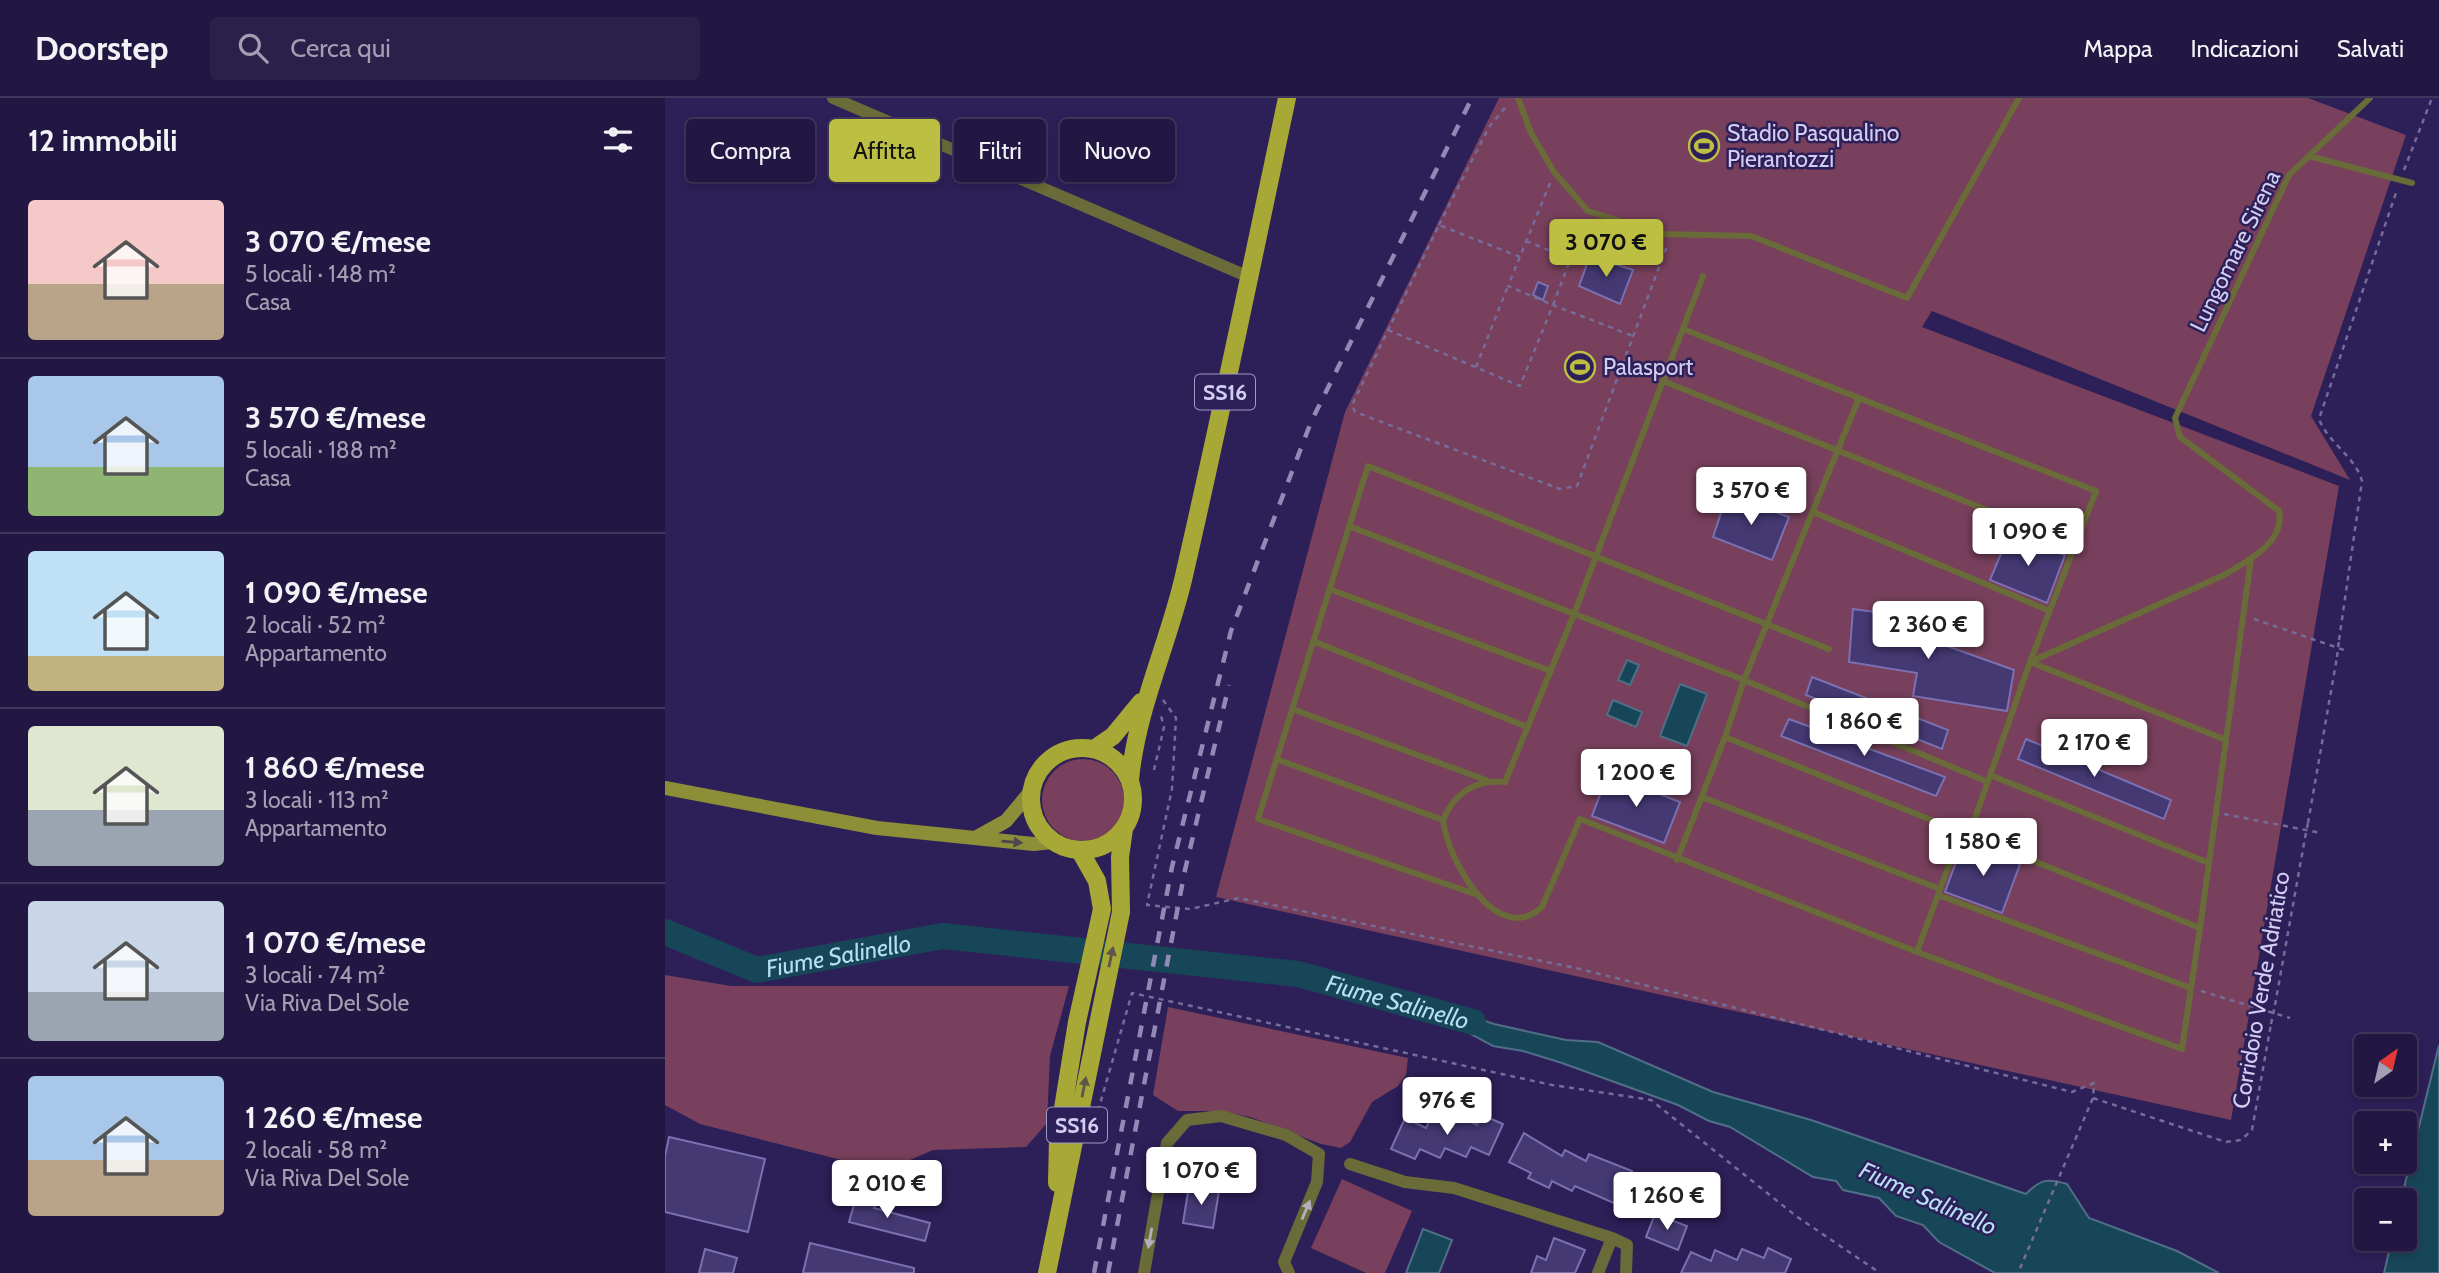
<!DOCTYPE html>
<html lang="it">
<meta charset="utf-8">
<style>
:root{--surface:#221742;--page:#2a2049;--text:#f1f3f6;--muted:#a29fb2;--line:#3f365b;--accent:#bdbf43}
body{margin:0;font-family:Cabin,sans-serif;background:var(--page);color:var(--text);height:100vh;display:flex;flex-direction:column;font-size:26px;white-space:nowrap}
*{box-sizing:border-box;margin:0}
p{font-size:23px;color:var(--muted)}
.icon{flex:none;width:38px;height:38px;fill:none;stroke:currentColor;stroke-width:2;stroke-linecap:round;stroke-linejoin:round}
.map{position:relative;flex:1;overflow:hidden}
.panel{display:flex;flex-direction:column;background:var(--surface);width:665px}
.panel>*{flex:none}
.hud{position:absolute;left:21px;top:21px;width:665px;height:63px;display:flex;gap:14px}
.needle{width:46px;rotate:34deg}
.buttons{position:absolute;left:1689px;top:936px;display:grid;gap:14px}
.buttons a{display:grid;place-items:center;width:63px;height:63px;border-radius:7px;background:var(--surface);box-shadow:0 4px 10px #0003,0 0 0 2px var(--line);font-size:35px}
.price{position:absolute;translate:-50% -60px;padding:0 16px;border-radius:7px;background:#fff;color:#222;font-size:23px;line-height:46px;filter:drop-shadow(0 2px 4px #0008)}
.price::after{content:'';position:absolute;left:50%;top:42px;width:21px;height:16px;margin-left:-10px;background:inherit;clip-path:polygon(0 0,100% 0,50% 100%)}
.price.active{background:var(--accent);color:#111}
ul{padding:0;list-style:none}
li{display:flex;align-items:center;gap:21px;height:175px;padding:0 28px}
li+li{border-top:2px solid var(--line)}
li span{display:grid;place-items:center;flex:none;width:196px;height:140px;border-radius:7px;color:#555}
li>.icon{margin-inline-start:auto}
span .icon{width:84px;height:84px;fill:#fffc;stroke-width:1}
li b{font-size:30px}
h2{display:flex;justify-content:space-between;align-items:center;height:84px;padding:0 28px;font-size:30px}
.chip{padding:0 24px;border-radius:7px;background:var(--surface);box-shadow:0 4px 10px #0003,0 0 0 2px var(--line);font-size:24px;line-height:63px}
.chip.active{background:var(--accent);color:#111}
header{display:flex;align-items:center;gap:42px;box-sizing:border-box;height:98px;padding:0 35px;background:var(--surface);border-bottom:2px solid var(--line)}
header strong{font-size:33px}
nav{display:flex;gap:38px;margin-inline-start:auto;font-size:24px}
.search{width:490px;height:63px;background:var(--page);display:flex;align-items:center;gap:18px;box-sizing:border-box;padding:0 24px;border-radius:7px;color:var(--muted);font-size:26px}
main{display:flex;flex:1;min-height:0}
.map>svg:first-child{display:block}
.green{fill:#78405c}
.water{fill:#184659;stroke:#506f87;stroke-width:2}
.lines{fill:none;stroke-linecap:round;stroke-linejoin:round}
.river{stroke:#184659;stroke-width:26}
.building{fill:#453974;stroke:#7b71b2;stroke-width:2}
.path{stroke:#756c9b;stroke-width:2.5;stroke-dasharray:5 5;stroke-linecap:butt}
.service{stroke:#696b38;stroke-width:6}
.minor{stroke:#696b38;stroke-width:12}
.secondary{stroke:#8c8e38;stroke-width:14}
.primary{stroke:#a7a835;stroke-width:18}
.rail{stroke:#928ab6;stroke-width:4.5;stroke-dasharray:12 12;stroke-linecap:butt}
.path-bridge{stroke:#756c9b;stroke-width:2.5;stroke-dasharray:5 5;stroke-linecap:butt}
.oneway{fill:#4e464d}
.oneway2{fill:#5e564a}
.oneway3{fill:#b2b0ba}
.labels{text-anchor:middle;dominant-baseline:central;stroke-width:5;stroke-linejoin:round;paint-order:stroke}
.shield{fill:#2d1f58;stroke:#a09ac4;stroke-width:2}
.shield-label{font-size:21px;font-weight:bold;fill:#d2cef2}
.poi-label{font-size:23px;fill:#d2cef2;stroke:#2d1f58;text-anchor:start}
.street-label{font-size:23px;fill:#d2cef2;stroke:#2d1f58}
.water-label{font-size:24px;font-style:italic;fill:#b6dff4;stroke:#2d1f58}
</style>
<header>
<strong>Doorstep</strong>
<div class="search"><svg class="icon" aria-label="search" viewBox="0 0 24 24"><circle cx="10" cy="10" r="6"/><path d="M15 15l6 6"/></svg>Cerca qui</div>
<nav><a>Mappa</a><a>Indicazioni</a><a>Salvati</a></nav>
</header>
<main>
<section class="panel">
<h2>12 immobili<svg class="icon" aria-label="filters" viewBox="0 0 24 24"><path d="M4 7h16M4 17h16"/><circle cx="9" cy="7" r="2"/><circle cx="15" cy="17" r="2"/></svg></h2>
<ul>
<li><span style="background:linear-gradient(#f6c9c9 60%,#b9a48a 0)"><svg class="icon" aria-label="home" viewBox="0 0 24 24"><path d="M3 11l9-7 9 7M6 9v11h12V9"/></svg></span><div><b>3 070 €/mese</b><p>5 locali · 148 m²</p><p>Casa</p></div></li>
<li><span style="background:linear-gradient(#a9c7e8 65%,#8fb573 0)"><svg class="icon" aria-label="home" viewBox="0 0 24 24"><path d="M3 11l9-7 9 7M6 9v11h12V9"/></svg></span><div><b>3 570 €/mese</b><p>5 locali · 188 m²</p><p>Casa</p></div></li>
<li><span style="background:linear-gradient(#bfe0f5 75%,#c2b280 0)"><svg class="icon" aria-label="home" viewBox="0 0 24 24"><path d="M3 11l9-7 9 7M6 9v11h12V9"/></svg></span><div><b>1 090 €/mese</b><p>2 locali · 52 m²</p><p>Appartamento</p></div></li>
<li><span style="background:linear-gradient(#dfe7d0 60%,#9aa5b1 0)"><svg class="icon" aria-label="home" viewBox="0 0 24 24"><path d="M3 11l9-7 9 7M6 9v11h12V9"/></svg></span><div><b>1 860 €/mese</b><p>3 locali · 113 m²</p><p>Appartamento</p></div></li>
<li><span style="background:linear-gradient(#c9d6e8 65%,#9aa5b1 0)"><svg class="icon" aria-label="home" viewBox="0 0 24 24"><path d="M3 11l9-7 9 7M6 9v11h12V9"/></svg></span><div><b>1 070 €/mese</b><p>3 locali · 74 m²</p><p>Via Riva Del Sole</p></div></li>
<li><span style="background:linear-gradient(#a9c7e8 60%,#b9a48a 0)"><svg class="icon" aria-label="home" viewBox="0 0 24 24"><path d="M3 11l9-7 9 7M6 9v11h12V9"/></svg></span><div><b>1 260 €/mese</b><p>2 locali · 58 m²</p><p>Via Riva Del Sole</p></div></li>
</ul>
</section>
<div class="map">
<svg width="1774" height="1175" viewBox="0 0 1774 1175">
<rect width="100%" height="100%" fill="#2d1f58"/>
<path class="green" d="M 834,0 L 1643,0 L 1741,37 L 1646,318 L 1685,382 L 1267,213 L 1257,229 L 1674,388 L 1566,1022 L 551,799 L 680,314 Z
M377 702a41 41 0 1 1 82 0a41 41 0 1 1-82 0Z
M 0,877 L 66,888 L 404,888 L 385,958 L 382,1025 L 361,1049 L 268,1052 L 238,1065 L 196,1067 L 35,1026 L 0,1007 Z
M 503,909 L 743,960 L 741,977 L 733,988 L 707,1004 L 685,1044 L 676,1050 L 656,1046 L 585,1019 L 556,1013 L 513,1013 L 488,997 Z
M 677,1081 L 747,1113 L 720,1175 L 701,1175 L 646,1150 Z"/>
<path class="water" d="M 962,562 L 974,567 L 965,587 L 953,582 Z
M 1015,586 L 1042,596 L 1022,648 L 995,638 Z
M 948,602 L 977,614 L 971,629 L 942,617 Z
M 776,908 L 829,926 L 901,942 L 933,944 L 1048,994 L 1146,1022 L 1361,1096 C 1376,1081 1382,1080 1402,1086 L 1424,1120 L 1512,1153 L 1554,1175 L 1330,1175 L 1274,1144 L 1258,1127 L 1231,1118 L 1214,1100 L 1178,1092 L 1171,1083 L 1148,1079 L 1065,1029 L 1044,1023 L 1013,1007 L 897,965 L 858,953 L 828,948 L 776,920 Z
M 1774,947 L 1774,1175 L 1719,1175 L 1727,1141 L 1740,1141 L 1740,1102 L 1736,1102 Z
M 758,1131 L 787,1142 L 774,1175 L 741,1175 Z"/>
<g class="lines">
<path class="river" id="s1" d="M 0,834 L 92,872 L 278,838 L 633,876 L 808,924"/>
</g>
<path class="building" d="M 925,158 L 968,172 L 955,206 L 914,188 Z
M 873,184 L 883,188 L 878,202 L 868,197 Z
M 1062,397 L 1124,419 L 1107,462 L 1048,439 Z
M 1345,434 L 1400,457 L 1382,505 L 1325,482 Z
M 1188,511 L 1263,521 L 1265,542 L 1349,572 L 1342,613 L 1248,598 L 1252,575 L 1184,564 Z
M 1147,579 L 1283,632 L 1277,651 L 1141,597 Z
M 1124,621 L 1280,679 L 1271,698 L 1116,638 Z
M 1361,641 L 1506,702 L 1499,721 L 1353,661 Z
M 943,676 L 1015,704 L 999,745 L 927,718 Z
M 1298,745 L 1355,766 L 1337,815 L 1280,794 Z
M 817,1017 L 838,1026 L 824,1057 L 806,1049 L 801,1059 L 780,1050 L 775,1060 L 755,1051 L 750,1061 L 726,1051 L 740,1020 L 761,1030 L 766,1020 L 788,1029 L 793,1018 L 812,1027 Z
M 859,1035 L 897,1058 L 900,1052 L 921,1063 L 924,1056 L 967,1073 L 951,1106 L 910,1088 L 907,1093 L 887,1083 L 884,1090 L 863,1080 L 866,1075 L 844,1064 Z
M 4,1039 L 100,1061 L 83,1134 L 0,1114 L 0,1058 Z
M 524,1088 L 554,1093 L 548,1130 L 518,1125 Z
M 192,1096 L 212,1101 L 209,1110 L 265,1125 L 260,1143 L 184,1124 Z
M 990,1116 L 1022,1128 L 1013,1152 L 981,1139 Z
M 889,1140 L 920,1152 L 910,1175 L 866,1175 L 872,1158 L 881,1162 Z
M 145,1145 L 249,1170 L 249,1175 L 138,1175 Z
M 1103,1150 L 1126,1161 L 1120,1175 L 1016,1175 L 1026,1154 L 1046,1163 L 1050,1152 L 1072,1162 L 1077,1151 L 1099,1160 Z
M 40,1151 L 72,1160 L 68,1175 L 34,1175 Z"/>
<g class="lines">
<path class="path" d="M 1739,72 L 1767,0
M 885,85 L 843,188 L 888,207 L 920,123
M 774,127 L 824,29 L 843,6
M 861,143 L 906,161
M 855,159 L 774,127 L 687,307 L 690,314 L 895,391 L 912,388 L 1002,148
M 723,232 L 855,288 L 888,207 L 968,238
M 811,269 L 843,188
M 1589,521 L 1679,552
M 1674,542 L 1697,383 C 1690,358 1663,345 1654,321 L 1732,92
M 498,602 L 511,620 L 507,691 L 482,807 L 525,811 L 574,800 L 911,870 L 1407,994 L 1429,985 L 1428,1000 L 1353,1175
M 489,672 L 499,629 L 495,614
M 1559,716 L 1656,735
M 1643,725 L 1672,559
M 1536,893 L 1625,920
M 1610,907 L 1640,740
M 1428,1000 L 1561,1044 L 1576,1042 L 1587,1032 L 1606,926
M 433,1013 L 467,895 L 887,987 L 986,1002 L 1131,1118 L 1215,1175"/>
<path class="service" d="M 853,0 L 866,35 L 889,74 L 923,113 L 996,136 L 1086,138 L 1242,200 L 1354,0
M 1644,58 L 1747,85
M 1038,178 L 909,516 L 840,684 C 811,681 789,695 778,722 C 782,760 831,851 877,809 L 915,721 L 1252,854
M 1018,231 L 1431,393 L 1365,564 L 1561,642
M 998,283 L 1410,447
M 1194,300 L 1079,582 L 1323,684
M 1148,414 L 1385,513
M 684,428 L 1079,582 L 1060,639
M 1586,461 L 1535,830 L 1304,737 L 1365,564 L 1559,477 C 1581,464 1621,444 1614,413 L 1515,339 L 1510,320 L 1624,77 L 1705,0
M 664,491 L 886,573
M 648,543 L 862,629
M 627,611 L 821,682
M 611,661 L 778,722
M 1325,677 L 1544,765
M 1037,699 L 1275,791
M 1304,737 L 1296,734 L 1252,854 L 1517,951 L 1535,830
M 1012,762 L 1060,639 L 1296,734
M 810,796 L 593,721 L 703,368 L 1164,551
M 1273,797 L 1526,890"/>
<path class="minor" d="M 168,0 L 584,179
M 685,1066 L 740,1084 L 789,1090 L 947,1140 L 962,1147 L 961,1175
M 479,1175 L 502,1045 L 522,1022 L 556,1018 L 621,1037 L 654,1056 L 652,1084 L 619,1164 L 624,1175
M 933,1175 L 947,1140"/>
<path class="secondary" d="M 0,690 L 212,730 L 369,746 L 387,744
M 312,739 L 341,723 L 366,693"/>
<path class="primary" d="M366 701a51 51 0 1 1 102 0a51 51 0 1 1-102 0Z
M 429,651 L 448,638 L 476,604
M 465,682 C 471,614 502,549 518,482 C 555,322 588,161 622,0
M 392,1085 L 393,1041 L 412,924 L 437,811 L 432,783 L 415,753
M 382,1175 L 456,814 L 455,759 L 459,731"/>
<path class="rail" d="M 429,1175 L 507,769 L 566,533 L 646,324 L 807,0
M 443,1175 L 520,772 L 564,587"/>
<path class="path-bridge" d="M 1672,559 L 1674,542
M 1640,740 L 1643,725
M 1606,926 L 1610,907"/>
</g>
<defs><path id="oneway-solid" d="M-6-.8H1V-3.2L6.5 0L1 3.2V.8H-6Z" transform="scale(1.75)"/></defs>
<use class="oneway" href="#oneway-solid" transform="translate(347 744) rotate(5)"/>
<g class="oneway2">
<use href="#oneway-solid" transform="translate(446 859) rotate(-78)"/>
<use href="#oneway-solid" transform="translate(419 989) rotate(-79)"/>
</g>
<g class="oneway3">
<use href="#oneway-solid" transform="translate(641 1112) rotate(-67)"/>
<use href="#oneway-solid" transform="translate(485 1140) rotate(100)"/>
</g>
<defs>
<g id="stadium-ring" transform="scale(1.575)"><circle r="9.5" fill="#2d1f58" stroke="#bdbf43" stroke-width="1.5"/><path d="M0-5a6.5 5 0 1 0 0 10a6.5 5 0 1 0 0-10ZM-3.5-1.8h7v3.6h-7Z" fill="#bdbf43"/></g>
</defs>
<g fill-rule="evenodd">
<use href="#stadium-ring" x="1039" y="48"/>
<use href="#stadium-ring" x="915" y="269"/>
</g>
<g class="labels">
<g class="shield">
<rect x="530" y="276.5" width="60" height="35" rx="5"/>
<rect x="382" y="1009.5" width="60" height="35" rx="5"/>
</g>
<g class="shield-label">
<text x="560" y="294">SS16</text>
<text x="412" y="1027">SS16</text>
</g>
<g class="poi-label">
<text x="1062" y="35">Stadio Pasqualino<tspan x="1062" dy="26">Pierantozzi</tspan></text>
<text x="938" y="269">Palasport</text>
</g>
<g class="street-label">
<text transform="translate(1570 153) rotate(-64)">Lungomare Sirena</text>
<text transform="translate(1596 892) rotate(-80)">Corridoio Verde Adriatico</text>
</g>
<g class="water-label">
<text stroke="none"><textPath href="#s1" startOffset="182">Fiume Salinello</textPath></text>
<text stroke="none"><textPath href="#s1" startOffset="749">Fiume Salinello</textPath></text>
<text transform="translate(1263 1100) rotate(24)">Fiume Salinello</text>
</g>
</g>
</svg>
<div class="buttons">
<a><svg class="needle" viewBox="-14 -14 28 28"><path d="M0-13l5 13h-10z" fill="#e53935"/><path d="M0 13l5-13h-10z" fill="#a29fb2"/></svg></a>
<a>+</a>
<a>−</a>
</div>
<b class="price active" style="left:941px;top:181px">3 070 €</b>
<b class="price" style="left:1086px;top:429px">3 570 €</b>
<b class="price" style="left:1363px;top:470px">1 090 €</b>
<b class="price" style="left:1263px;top:563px">2 360 €</b>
<b class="price" style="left:1199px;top:660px">1 860 €</b>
<b class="price" style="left:1429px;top:681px">2 170 €</b>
<b class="price" style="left:971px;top:711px">1 200 €</b>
<b class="price" style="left:1318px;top:780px">1 580 €</b>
<b class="price" style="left:782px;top:1039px">976 €</b>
<b class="price" style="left:536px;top:1109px">1 070 €</b>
<b class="price" style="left:222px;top:1122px">2 010 €</b>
<b class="price" style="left:1002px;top:1134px">1 260 €</b>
<div class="hud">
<a class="chip">Compra</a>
<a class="chip active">Affitta</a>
<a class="chip">Filtri</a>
<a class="chip">Nuovo</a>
</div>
</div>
</main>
